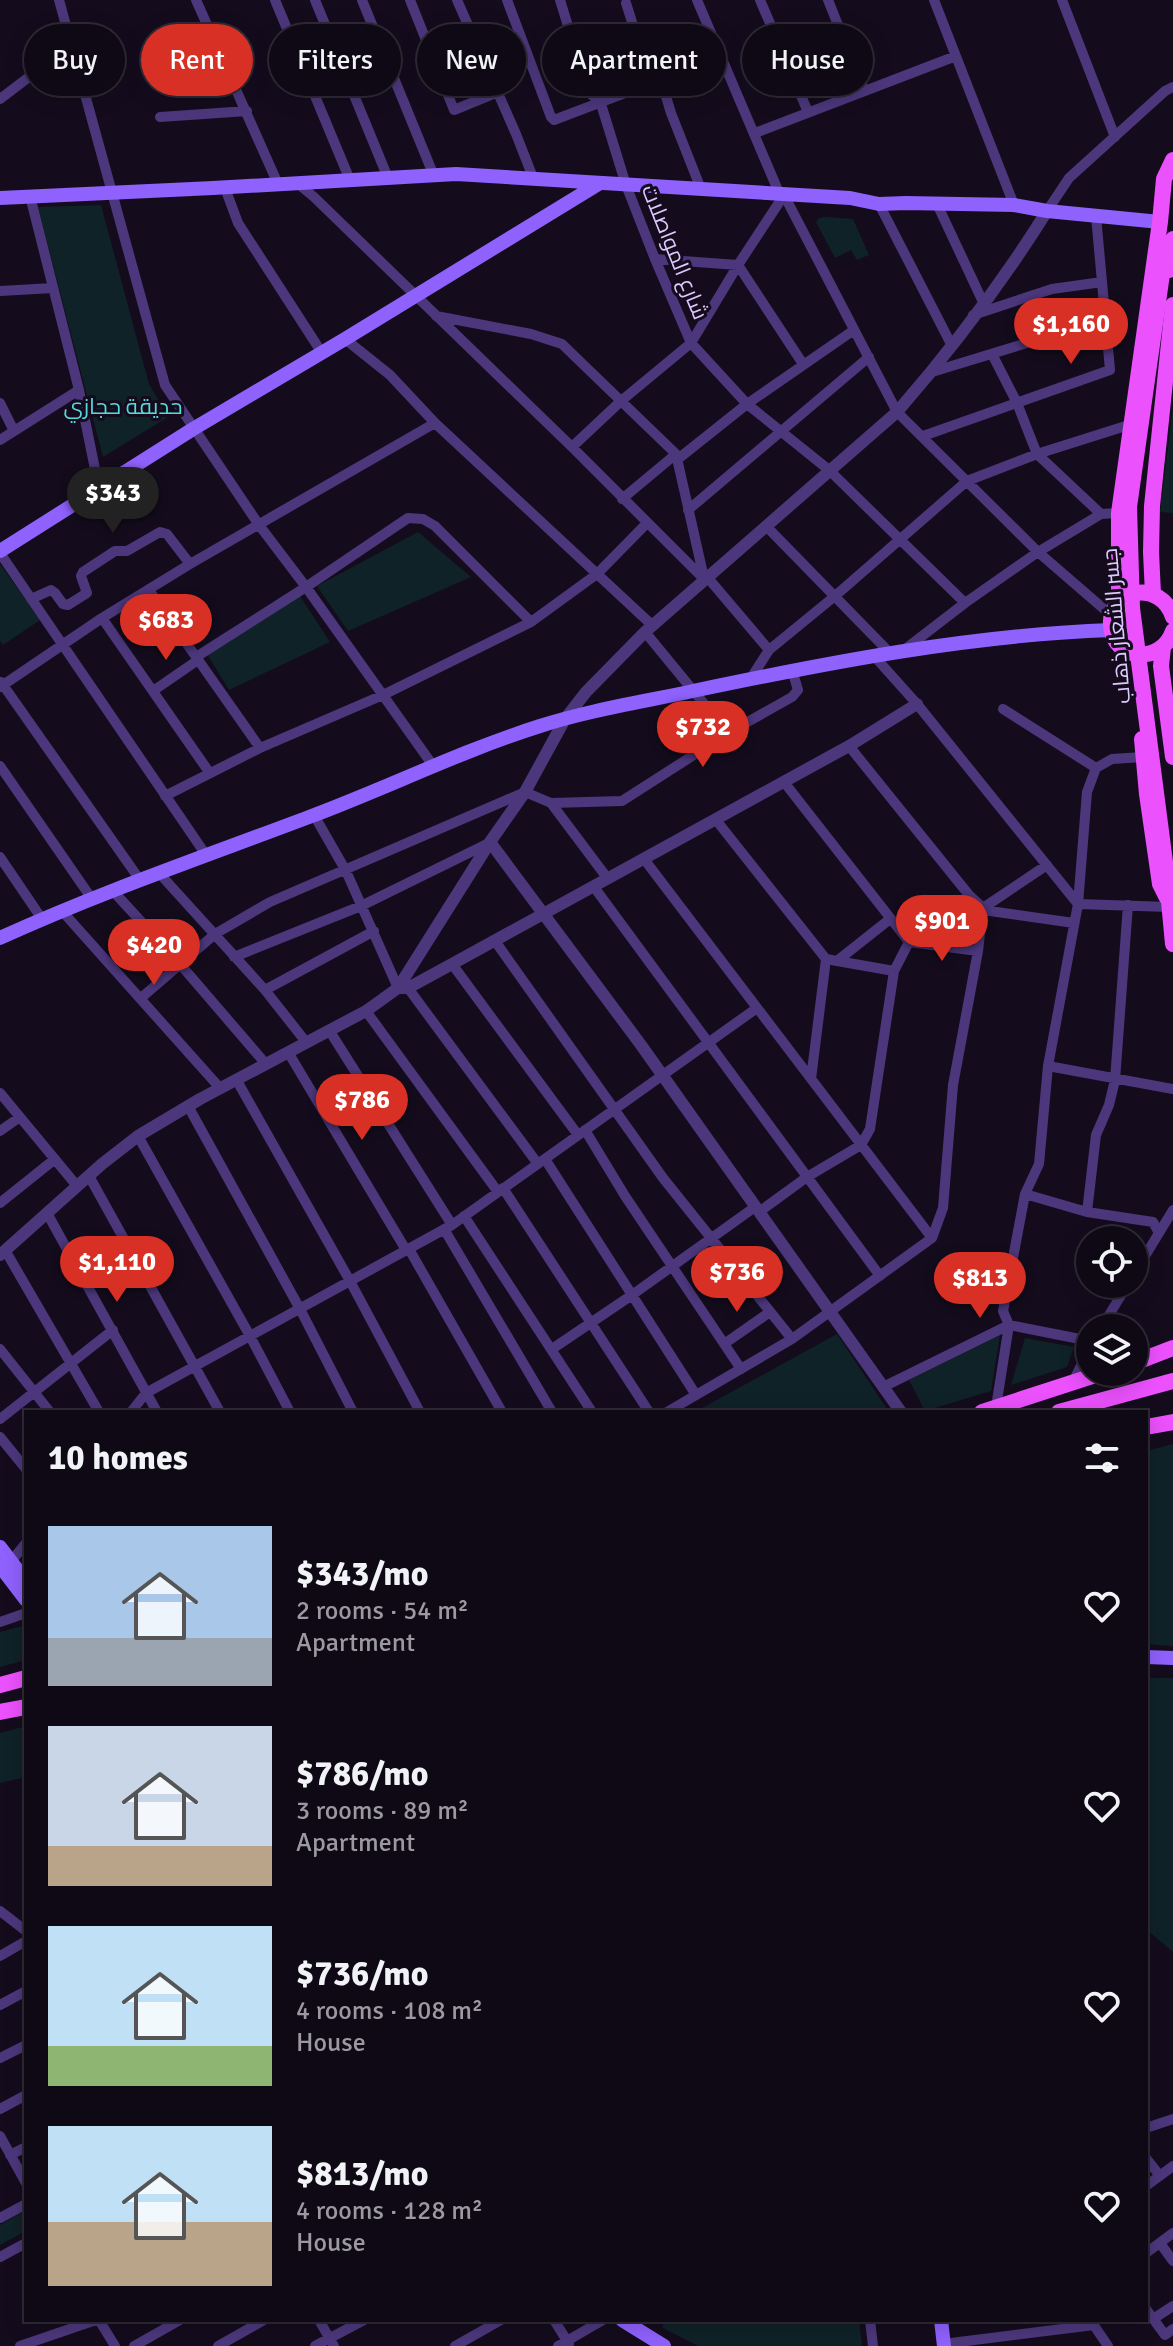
<!DOCTYPE html>
<meta charset="utf-8">
<style>
:root{--surface:#0f0916;--page:#18121f;--text:#f1f3f6;--muted:#9b9aa1;--line:#2f2a35;--accent:#d93025}
body{margin:0;font-family:Signika,Cairo,sans-serif;background:var(--page);color:var(--text);height:100vh;display:flex;flex-direction:column;font-size:30px;white-space:nowrap}
*{box-sizing:border-box;margin:0}
p{font-size:26px;color:var(--muted)}
.icon{flex:none;width:44px;height:44px;fill:none;stroke:currentColor;stroke-width:2;stroke-linecap:round;stroke-linejoin:round}
.map{position:relative;flex:1;overflow:hidden}
.sheet{position:absolute;left:24px;top:1410px;width:1124px;height:912px;display:flex;flex-direction:column;background:var(--surface);border-radius:0px;box-shadow:0 4px 20px #0003,0 0 0 2px var(--line)}
.sheet>*{flex:none}
.guide{position:absolute;left:24px;top:24px;width:1126px;height:72px;display:flex;gap:16px}
.fabs{position:absolute;left:1076px;top:1226px;display:grid;gap:16px}
.fabs a{display:grid;place-items:center;width:72px;height:72px;border-radius:50%;background:var(--surface);box-shadow:0 4px 20px #0003,0 0 0 2px var(--line);font-size:40px}
.price{position:absolute;translate:-50% -68px;padding:0 18px;border-radius:28px;background:var(--accent);color:#fff;font-size:26px;line-height:52px;filter:drop-shadow(0 2px 4px #0008)}
.price::after{content:'';position:absolute;left:50%;top:48px;width:24px;height:18px;margin-left:-12px;background:inherit;clip-path:polygon(0 0,100% 0,50% 100%)}
.price.active{background:#222;color:#fff}
ul{padding:0;list-style:none}
li{display:flex;align-items:center;gap:24px;height:200px;padding:0 24px}
li span{display:grid;place-items:center;flex:none;width:224px;height:160px;border-radius:0px;color:#555}
li>.icon{margin-inline-start:auto}
span .icon{width:96px;height:96px;fill:#fffc;stroke-width:1}
li b{font-size:34px}
h2{display:flex;justify-content:space-between;align-items:center;height:96px;padding:0 24px;font-size:34px}
.tag{padding:0 28px;border-radius:36px;background:var(--surface);box-shadow:0 4px 20px #0003,0 0 0 2px var(--line);font-size:28px;line-height:72px}
.tag.active{background:var(--accent);color:#fff}
.map>svg:first-child{display:block}
.green{fill:#0f2227}
.lines{fill:none;stroke-linecap:round;stroke-linejoin:round}
.minor{stroke:#4c377c;stroke-width:10}
.tertiary{stroke:#4c377c;stroke-width:12}
.secondary{stroke:#8f61fd;stroke-width:14}
.primary{stroke:#eb51fd;stroke-width:16}
.primary-bridge{stroke:#eb51fd;stroke-width:16}
.labels{text-anchor:middle;dominant-baseline:central;stroke-width:6;stroke-linejoin:round;paint-order:stroke}
.street-label{font-size:22px;fill:#ddc9fe;stroke:#140c1d}
.park-label{font-size:22px;fill:#57dadd;stroke:#140c1d}
</style>
<div class="map">
<svg width="1173" height="2346" viewBox="0 0 1173 2346">
<rect width="100%" height="100%" fill="#140c1d"/>
<path class="green" d="M 101,205 L 149,384 L 168,417 L 103,457 L 38,207 Z
M 827,217 L 853,219 L 869,255 L 857,260 L 851,250 L 835,258 L 816,222 L 819,218 Z
M 1173,408 L 1173,513 L 1160,512 Z
M 418,532 L 471,577 L 348,631 L 317,586 Z
M 0,564 L 40,620 L 3,645 L 0,641 Z
M 300,596 L 330,642 L 229,690 L 207,654 Z
M 837,1334 L 889,1412 L 695,1412 Z
M 1000,1335 L 991,1391 L 925,1411 L 909,1380 Z
M 1025,1338 L 1074,1347 L 1067,1367 L 1011,1385 Z
M 1173,1444 L 1173,1646 L 1146,1644 L 1146,1451 Z
M 26,1625 L 26,1660 L 0,1667 L 0,1632 Z
M 1146,1678 L 1173,1678 L 1173,1952 L 1146,1929 Z
M 26,1726 L 26,1777 L 0,1783 L 0,1733 Z
M 26,2210 L 26,2231 L 0,2245 L 0,2225 Z
M 662,2320 L 859,2320 L 862,2346 L 698,2346 L 663,2328 Z"/>
<g class="lines">
<path class="minor" d="M 59,0 L 165,385 L 259,525 L 306,587 L 434,767
M 196,0 L 278,184
M 275,0 L 350,180
M 315,0 L 388,178
M 362,0 L 434,176
M 410,0 L 454,110 L 498,92
M 457,0 L 516,134 L 534,180
M 507,0 L 551,117 L 554,120 L 722,56
M 560,0 L 588,91 L 601,104 L 626,185 L 655,259 L 691,343 L 747,404 L 829,470 L 965,603
M 697,0 L 780,195
M 760,0 L 808,112
M 828,0 L 864,90
M 934,0 L 1014,205
M 1062,0 L 1115,137
M 626,3 L 638,41 L 651,69 L 661,80 L 671,113 L 701,189
M 0,99 L 71,45
M 160,117 L 247,111
M 755,133 L 956,56
M 297,183 L 314,197 L 572,447 L 705,580
M 225,188 L 238,223 L 322,353
M 30,196 L 79,390 L 99,489
M 879,204 L 951,344
M 937,204 L 983,302
M 1047,211 L 1069,178 L 1165,91 L 1173,87
M 655,259 L 738,265 L 803,364
M 0,291 L 53,288
M 973,315 L 1052,289 L 1102,282
M 436,316 L 531,334 L 562,344 L 621,401 L 676,454 L 704,578
M 345,339 L 390,375 L 435,423 L 653,626
M 992,354 L 1017,403 L 1037,454 L 1101,514
M 932,372 L 1053,335 L 1104,324
M 0,403 L 14,431
M 923,436 L 1110,370 L 1096,216
M 0,440 L 79,390
M 572,447 L 621,401 L 691,343 L 738,265 L 784,195 L 897,412 L 1038,552 L 1112,616
M 678,459 L 747,404 L 854,330
M 622,499 L 676,454
M 688,510 L 869,357
M 766,526 L 891,654
M 0,553 L 206,855
M 708,578 L 769,650
M 149,590 L 260,748
M 31,599 L 51,590 L 55,593 L 63,604 L 68,605 L 87,593 L 81,576 L 83,572 L 115,551 L 127,551 L 160,532 L 167,534 L 190,564
M 102,618 L 209,772
M 645,632 L 728,733
M 904,650 L 965,603 L 1038,552 L 1101,514 L 1119,513
M 196,657 L 306,587 L 408,518 L 423,519 L 435,526 L 531,622
M 875,657 L 917,704 L 1078,904 L 1169,907
M 751,678 L 769,650 L 835,596 L 967,481 L 1037,454 L 1132,424
M 1,682 L 140,880
M 0,687 L 102,618 L 190,564 L 435,423
M 153,691 L 198,660
M 1003,709 L 1096,768
M 0,766 L 92,899
M 165,796 L 260,748 L 383,695 L 531,622 L 597,574 L 647,523
M 551,803 L 622,801 L 728,733 L 792,697 L 798,690 L 792,670
M 314,815 L 346,871 L 398,988
M 716,820 L 826,959 L 811,1079
M 0,857 L 42,919
M 644,859 L 932,1238
M 159,873 L 265,990 L 306,1042
M 594,887 L 880,1276
M 113,891 L 180,964 L 265,1063
M 983,908 L 1047,865
M 983,910 L 1074,923
M 62,911 L 220,1088
M 907,939 L 969,895
M 495,941 L 663,1178 L 792,1339
M 909,942 L 978,951
M 234,957 L 361,906 L 489,843
M 826,959 L 894,971
M 837,961 L 890,919
M 452,964 L 578,1135
M 408,988 L 538,1164
M 265,990 L 374,931
M 141,998 L 215,934 L 270,902 L 525,792 L 551,803 L 608,879
M 366,1011 L 498,1192
M 329,1030 L 452,1225
M 288,1052 L 406,1250
M 1048,1066 L 1173,1089
M 236,1079 L 350,1281 L 420,1412
M 0,1093 L 77,1186
M 188,1106 L 300,1309 L 353,1412
M 585,1130 L 625,1196 L 741,1369
M 0,1131 L 20,1117
M 138,1136 L 250,1336 L 290,1412
M 545,1159 L 696,1395
M 89,1176 L 220,1412
M 503,1188 L 649,1412
M 1025,1194 L 1087,1212 L 1153,1222 L 1159,1233
M 0,1203 L 55,1159
M 759,1212 L 807,1177 L 861,1145 L 870,1129 L 894,971 L 909,942 L 784,782
M 1087,1212 L 1096,1135 L 1109,1105 L 1115,1080 L 1128,905
M 47,1213 L 157,1412
M 464,1216 L 592,1412
M 444,1229 L 552,1412
M 409,1249 L 502,1412
M 5,1250 L 99,1412
M 1134,1274 L 1173,1210
M 1101,1328 L 1128,1284
M 724,1344 L 770,1312
M 0,1349 L 50,1412
M 552,1349 L 632,1295 L 755,1207
M 1073,1382 L 1090,1347
M 883,1387 L 1009,1325 L 1090,1341
M 996,1407 L 1009,1325 L 1003,1311 L 1025,1194 L 1039,1164 L 1048,1066 L 1078,904 L 1087,792 L 1096,768 L 1112,759 L 1143,757
M 131,1412 L 146,1393 L 452,1225 L 757,1008
M 667,1412 L 792,1339 L 932,1238 L 943,1208 L 953,1085 L 978,951 L 983,908 L 969,895 L 849,746
M 0,1419 L 113,1330
M 0,1437 L 26,1469
M 9,1564 L 26,1543
M 0,1622 L 26,1613
M 0,1911 L 26,1931
M 0,1956 L 26,1941
M 0,2005 L 26,1991
M 0,2058 L 26,2045
M 0,2109 L 26,2095
M 1146,2128 L 1173,2119
M 0,2136 L 26,2183
M 10,2155 L 26,2147
M 1146,2158 L 1160,2176
M 1146,2186 L 1173,2166
M 0,2218 L 26,2204
M 1160,2243 L 1173,2261
M 1146,2253 L 1173,2233
M 0,2257 L 26,2243
M 1146,2309 L 1165,2335 L 1173,2329
M 1153,2319 L 1173,2306
M 99,2320 L 115,2346
M 319,2320 L 334,2346
M 554,2320 L 569,2344
M 870,2320 L 873,2346
M 1091,2321 L 1108,2346
M 943,2344 L 1094,2325
M 20,2346 L 96,2320
M 134,2346 L 180,2320
M 218,2346 L 264,2320
M 315,2346 L 364,2320
M 455,2346 L 501,2320
M 558,2346 L 603,2320"/>
<path class="tertiary" d="M 490,842 L 641,1045 L 901,1412
M 398,988 L 490,842 L 525,792 L 565,719 L 586,692 L 645,632 L 897,412 C 950,351 1004,280 1047,211
M 0,1255 L 102,1164 L 138,1136 L 200,1099 L 366,1011 L 398,988 L 408,988 L 452,964 L 849,746 L 917,704"/>
<path class="secondary" d="M 0,198 L 213,188 L 456,174 L 850,198 L 879,204 L 906,203 L 1014,205 L 1047,211 L 1160,222
M 0,551 L 193,429 L 345,339 L 600,183
M 0,938 C 101,892 206,856 309,817 C 387,788 461,751 540,726 C 590,710 642,702 693,691 C 831,662 971,635 1111,630
M 0,1547 L 26,1581
M 0,1566 L 26,1600
M 1146,1657 L 1173,1658
M 622,2320 L 664,2346
M 941,2320 L 944,2346"/>
<path class="primary" d="M 1169,270 L 1173,239
M 1153,594 L 1151,552 L 1152,506 L 1173,305
M 1119,602 L 1119,513 L 1160,222 L 1164,179 L 1173,160
M 1173,617 C 1161,579 1108,588 1111,626 C 1114,662 1162,664 1173,631
M 1163,647 L 1161,666 L 1173,757
M 1142,739 L 1147,794 L 1160,884 L 1167,898
M 1168,891 L 1173,944
M 1134,1363 L 1173,1348
M 982,1412 L 1105,1372
M 1059,1412 L 1173,1381
M 1146,1427 L 1173,1422
M 0,1685 L 26,1678
M 0,1712 L 26,1707"/>
<path class="primary-bridge" d="M 1163,267 L 1129,507 L 1132,608 L 1168,885"/>
</g>
<g class="labels">
<g class="street-label">
<text transform="translate(675 252) rotate(68)">شارع المواصلات</text>
<text transform="translate(1116 626) rotate(-95)">جسر الشعار ذهاب</text>
</g>
<g class="park-label">
<text x="123" y="406">حديقة حجازي</text>
</g>
</g>
</svg>
<div class="fabs">
<a><svg class="icon" aria-label="locate" viewBox="0 0 24 24"><circle cx="12" cy="12" r="6"/><path d="M12 2v4M12 18v4M2 12h4M18 12h4"/></svg></a>
<a><svg class="icon" aria-label="layers" viewBox="0 0 24 24"><path d="M12 4l9 5-9 5-9-5zM3 14l9 5 9-5"/></svg></a>
</div>
<b class="price" style="left:1071px;top:366px">$1,160</b>
<b class="price active" style="left:113px;top:535px">$343</b>
<b class="price" style="left:166px;top:662px">$683</b>
<b class="price" style="left:703px;top:769px">$732</b>
<b class="price" style="left:942px;top:963px">$901</b>
<b class="price" style="left:154px;top:987px">$420</b>
<b class="price" style="left:362px;top:1142px">$786</b>
<b class="price" style="left:117px;top:1304px">$1,110</b>
<b class="price" style="left:737px;top:1314px">$736</b>
<b class="price" style="left:980px;top:1320px">$813</b>
<div class="guide">
<a class="tag">Buy</a>
<a class="tag active">Rent</a>
<a class="tag">Filters</a>
<a class="tag">New</a>
<a class="tag">Apartment</a>
<a class="tag">House</a>
</div>
<section class="sheet">
<h2>10 homes<svg class="icon" aria-label="filters" viewBox="0 0 24 24"><path d="M4 7h16M4 17h16"/><circle cx="9" cy="7" r="2"/><circle cx="15" cy="17" r="2"/></svg></h2>
<ul>
<li><span style="background:linear-gradient(#a9c7e8 70%,#9aa5b1 0)"><svg class="icon" aria-label="home" viewBox="0 0 24 24"><path d="M3 11l9-7 9 7M6 9v11h12V9"/></svg></span><div><b>$343/mo</b><p>2 rooms · 54 m²</p><p>Apartment</p></div><svg class="icon" aria-label="heart" viewBox="0 0 24 24"><path d="M12 20l-8-8c-3-5 5-10 8-4 3-6 11-1 8 4z"/></svg></li>
<li><span style="background:linear-gradient(#c9d6e8 75%,#b9a48a 0)"><svg class="icon" aria-label="home" viewBox="0 0 24 24"><path d="M3 11l9-7 9 7M6 9v11h12V9"/></svg></span><div><b>$786/mo</b><p>3 rooms · 89 m²</p><p>Apartment</p></div><svg class="icon" aria-label="heart" viewBox="0 0 24 24"><path d="M12 20l-8-8c-3-5 5-10 8-4 3-6 11-1 8 4z"/></svg></li>
<li><span style="background:linear-gradient(#bfe0f5 75%,#8fb573 0)"><svg class="icon" aria-label="home" viewBox="0 0 24 24"><path d="M3 11l9-7 9 7M6 9v11h12V9"/></svg></span><div><b>$736/mo</b><p>4 rooms · 108 m²</p><p>House</p></div><svg class="icon" aria-label="heart" viewBox="0 0 24 24"><path d="M12 20l-8-8c-3-5 5-10 8-4 3-6 11-1 8 4z"/></svg></li>
<li><span style="background:linear-gradient(#bfe0f5 60%,#b9a48a 0)"><svg class="icon" aria-label="home" viewBox="0 0 24 24"><path d="M3 11l9-7 9 7M6 9v11h12V9"/></svg></span><div><b>$813/mo</b><p>4 rooms · 128 m²</p><p>House</p></div><svg class="icon" aria-label="heart" viewBox="0 0 24 24"><path d="M12 20l-8-8c-3-5 5-10 8-4 3-6 11-1 8 4z"/></svg></li>
</ul>
</section>
</div>
